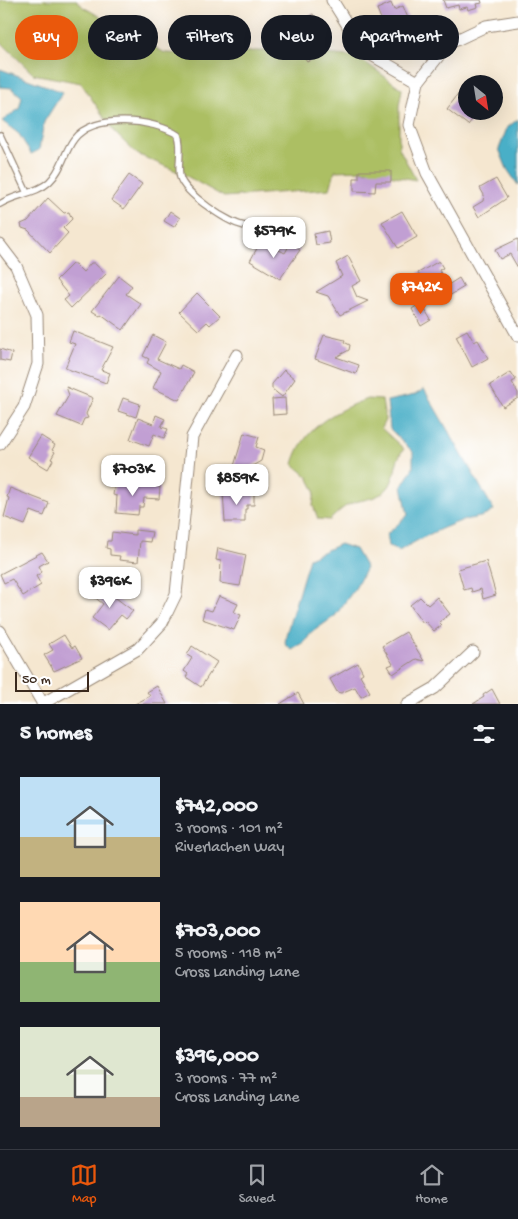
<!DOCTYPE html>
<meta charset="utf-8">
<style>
:root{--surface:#171b24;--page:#20242c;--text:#f1f3f6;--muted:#9ea1a6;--line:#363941;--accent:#ea580c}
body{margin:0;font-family:"Gochi Hand",sans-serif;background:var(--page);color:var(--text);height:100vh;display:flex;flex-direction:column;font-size:19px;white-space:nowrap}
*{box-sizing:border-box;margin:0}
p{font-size:16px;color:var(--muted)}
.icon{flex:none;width:28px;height:28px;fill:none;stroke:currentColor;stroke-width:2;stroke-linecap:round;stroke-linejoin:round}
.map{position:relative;height:704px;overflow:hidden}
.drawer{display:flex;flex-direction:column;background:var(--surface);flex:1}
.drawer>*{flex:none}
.banner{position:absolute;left:15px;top:15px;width:489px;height:45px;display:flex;gap:10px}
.needle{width:32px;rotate:150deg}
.controls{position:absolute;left:458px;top:75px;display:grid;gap:10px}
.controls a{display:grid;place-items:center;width:45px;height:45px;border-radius:50%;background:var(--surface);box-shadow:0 5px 20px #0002;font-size:25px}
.scale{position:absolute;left:15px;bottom:12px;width:74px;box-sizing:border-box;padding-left:5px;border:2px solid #3b2a1e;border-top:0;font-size:14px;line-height:18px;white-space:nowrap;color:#3b2a1e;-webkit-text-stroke:4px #fff;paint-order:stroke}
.price{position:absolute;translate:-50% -42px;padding:0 11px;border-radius:10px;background:#fff;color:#222;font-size:16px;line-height:32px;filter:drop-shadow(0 1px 2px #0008)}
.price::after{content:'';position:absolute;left:50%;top:30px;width:15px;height:11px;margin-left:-8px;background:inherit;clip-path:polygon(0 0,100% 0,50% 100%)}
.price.active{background:var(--accent);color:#fff}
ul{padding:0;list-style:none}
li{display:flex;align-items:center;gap:15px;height:125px;padding:0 20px}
li span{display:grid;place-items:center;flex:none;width:140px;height:100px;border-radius:0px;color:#555}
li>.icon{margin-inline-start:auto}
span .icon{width:60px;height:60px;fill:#fffc;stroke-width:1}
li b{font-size:21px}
h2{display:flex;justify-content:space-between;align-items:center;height:60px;padding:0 20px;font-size:21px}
.pill{padding:0 18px;border-radius:22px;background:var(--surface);box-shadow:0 5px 20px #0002;font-size:18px;line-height:45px}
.pill.active{background:var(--accent);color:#fff}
.menu{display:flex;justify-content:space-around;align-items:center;height:70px;border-top:1px solid var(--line);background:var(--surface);font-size:14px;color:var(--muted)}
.menu a{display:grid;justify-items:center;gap:2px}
.menu .active{color:var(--accent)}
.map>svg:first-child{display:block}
.green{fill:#acbf63;stroke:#747440}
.water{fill:#48afc7;stroke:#426c72}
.building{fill:#c19fd3}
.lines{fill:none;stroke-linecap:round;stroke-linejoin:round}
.service-casing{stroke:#988877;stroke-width:8}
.minor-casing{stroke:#988877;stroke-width:13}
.service{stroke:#fff;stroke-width:5.5}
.minor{stroke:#fff;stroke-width:11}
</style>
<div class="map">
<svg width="518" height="704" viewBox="0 0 518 704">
<rect width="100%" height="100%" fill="#fff"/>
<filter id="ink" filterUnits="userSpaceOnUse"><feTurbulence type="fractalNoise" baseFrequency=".02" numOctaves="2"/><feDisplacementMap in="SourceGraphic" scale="10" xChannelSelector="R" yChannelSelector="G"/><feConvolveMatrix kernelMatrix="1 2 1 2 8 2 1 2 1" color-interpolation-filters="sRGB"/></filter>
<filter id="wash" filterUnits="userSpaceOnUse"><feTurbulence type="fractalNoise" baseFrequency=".0096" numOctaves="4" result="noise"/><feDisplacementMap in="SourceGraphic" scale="20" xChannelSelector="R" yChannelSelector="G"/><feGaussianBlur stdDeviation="1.12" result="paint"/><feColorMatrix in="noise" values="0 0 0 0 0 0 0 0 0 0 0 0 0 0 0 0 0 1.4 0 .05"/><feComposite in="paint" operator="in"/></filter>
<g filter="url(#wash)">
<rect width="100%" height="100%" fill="#f5e7d0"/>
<path class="green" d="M 0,0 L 77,0 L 83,7 L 165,53 L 226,55 L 255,51 L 293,51 L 358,57 L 402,89 L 399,106 L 399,148 L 416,180 L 361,170 L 335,171 L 330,189 L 224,197 L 183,174 L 137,154 L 114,132 L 81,83 L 33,74 L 0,41 Z
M 367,399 L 382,400 L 385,420 L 381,428 L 404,449 C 394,460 397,473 390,485 C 380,501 361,498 348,505 C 342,508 335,515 330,520 L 318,519 L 313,505 L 315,491 L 308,477 L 293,464 C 303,428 334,411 367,399 Z"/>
<path class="water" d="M 0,69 L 63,92 L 44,122 L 39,150 L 31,154 L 19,134 L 2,121 L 19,109 L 22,97 L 12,88 L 0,87 Z
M 518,119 L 518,185 L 507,169 L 499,149 L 507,128 Z
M 424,389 L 494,510 C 484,519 473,517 461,521 C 439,529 419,539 399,551 L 389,546 L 387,534 L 408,515 L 402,486 L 413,468 L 413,452 L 390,429 L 387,401 L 415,395 Z
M 340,544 L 355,549 L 366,568 L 356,587 L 335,616 L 311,633 L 305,642 L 292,650 L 285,644 L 286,635 L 309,558 Z"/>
<g id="blocks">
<path class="building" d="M 443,0 L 481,0 L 482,3 L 477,4 L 478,7 L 468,10 L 467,7 L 459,9 L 458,5 L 446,8 Z
M 391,3 L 394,10 L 403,6 L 410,23 L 387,34 L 377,9 Z
M 313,14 L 318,22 L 312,25 L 326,51 L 307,62 L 292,42 L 297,40 L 293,33 L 302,28 L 298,22 Z
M 466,84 L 466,111 L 479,111 L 468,125 L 447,109 Z
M 359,171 L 391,171 L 391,182 L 376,182 L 375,192 L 354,191 L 354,178 L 359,178 Z
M 129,175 L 142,184 L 124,209 L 111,200 Z
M 496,179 L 507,198 L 479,217 L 473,207 L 483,201 L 484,195 L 480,188 Z
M 48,198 L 64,213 L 69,212 L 72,219 L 63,228 L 68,233 L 50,253 L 28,230 L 22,228 L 21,224 L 28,221 Z
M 170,211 L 180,218 L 174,227 L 164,221 Z
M 402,211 L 417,237 L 398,248 L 382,222 Z
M 328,231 L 330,243 L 316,245 L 314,234 Z
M 518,239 L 518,268 L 510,254 L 500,259 L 495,250 Z
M 261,241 L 285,253 L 290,244 L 300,250 L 280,279 L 250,261 Z
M 348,256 L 361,281 L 352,286 L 357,297 L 368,301 L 340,315 L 328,296 L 316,292 L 342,276 L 336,263 Z
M 439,261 L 443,268 L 439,270 L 448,285 L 459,278 L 464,287 L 449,296 L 446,291 L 433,299 L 418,273 Z
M 91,263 L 94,263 L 106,274 L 71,308 L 64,300 L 69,296 L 56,280 L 72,264 L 75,264 L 83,272 Z
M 119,276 L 132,286 L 126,294 L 141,304 L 123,330 L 101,314 L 100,316 L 92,311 Z
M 197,293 L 220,316 L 210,325 L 207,322 L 198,330 L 179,312 Z
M 421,303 L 431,320 L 421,326 L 412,309 Z
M 467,330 L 474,342 L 478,340 L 488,358 L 472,367 L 456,336 Z
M 73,331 L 113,347 L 101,370 L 110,373 L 106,383 L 65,368 L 75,344 L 69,342 Z
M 153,335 L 166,342 L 157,359 L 179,369 L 181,365 L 194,372 L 179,400 L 153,388 L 161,371 L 147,363 L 149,359 L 143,356 Z
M 324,335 L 345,340 L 344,342 L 350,345 L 349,350 L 336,357 L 359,365 L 356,374 L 315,359 Z
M 0,349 L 12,353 L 10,362 L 0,360 Z
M 284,370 L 295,379 L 282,397 L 272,389 L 272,384 Z
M 511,372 L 516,380 L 512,382 L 518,393 L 518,398 L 503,407 L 490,385 Z
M 66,387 L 93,398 L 86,414 L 88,418 L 84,419 L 81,426 L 57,416 L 69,395 Z
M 123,398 L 140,404 L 136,417 L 118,411 Z
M 285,398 L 286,414 L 273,415 L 272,399 Z
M 156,415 L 165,419 L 161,427 L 168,429 L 164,438 L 154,434 L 149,446 L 130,439 L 138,418 L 153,424 Z
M 244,433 L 259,437 L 256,447 L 264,450 L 261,461 L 247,469 L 234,466 Z
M 41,436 L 55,445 L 52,450 L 55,452 L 51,459 L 53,460 L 48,469 L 28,457 Z
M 115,482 L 160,487 L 159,499 L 144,498 L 143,507 L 139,507 L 138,515 L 116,513 L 117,496 L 113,495 Z
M 10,488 L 49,503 L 44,516 L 31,511 L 25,525 L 4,517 L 9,498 L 7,497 Z
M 223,492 L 254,494 L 254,505 L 247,505 L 247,509 L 245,509 L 245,522 L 225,522 Z
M 135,530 L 152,532 L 150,542 L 140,541 L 138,562 L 119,560 L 120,556 L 110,555 L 110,549 L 106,548 L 107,541 L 111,541 L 112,532 L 135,535 Z
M 218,548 L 246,555 L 240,586 L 220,583 L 221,561 L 216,560 Z
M 42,552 L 48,561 L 39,566 L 42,572 L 36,576 L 41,585 L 23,596 L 12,579 L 4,583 L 0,574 Z
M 486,561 L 496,595 L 483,599 L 481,589 L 472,592 L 471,588 L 464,590 L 458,569 Z
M 103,588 L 133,611 L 126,619 L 121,615 L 108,630 L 92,618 L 103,604 L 92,595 L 97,589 L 101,592 Z
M 219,596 L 238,604 L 234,612 L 241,615 L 234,630 L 202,619 L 205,609 L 212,611 Z
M 420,597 L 428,605 L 437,597 L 450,614 L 439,622 L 442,625 L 434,631 L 425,621 L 423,623 L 410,605 Z
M 406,632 L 424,661 L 416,659 L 393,674 L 388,666 L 393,664 L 382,646 Z
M 64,635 L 72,648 L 75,646 L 82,658 L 54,671 L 44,655 L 53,650 L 49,644 Z
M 192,646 L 217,662 L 201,687 L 186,677 L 188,674 L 184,671 L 192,658 L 187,655 Z
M 358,663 L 363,673 L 360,675 L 370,692 L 361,697 L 355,687 L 341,693 L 337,692 L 330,679 Z
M 157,686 L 167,704 L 135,704 L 150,696 L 147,692 Z
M 492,689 L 500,704 L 473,704 L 484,697 L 483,695 Z
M 298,693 L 304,704 L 280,704 Z"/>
</g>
</g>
<g filter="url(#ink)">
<use href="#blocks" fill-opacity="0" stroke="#988877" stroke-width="1"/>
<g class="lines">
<g class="service-casing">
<path id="service" d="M 0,135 L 27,193
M 0,204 C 15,194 36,194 49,182 C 62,170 64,152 74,139 C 94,113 153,119 178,135 C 183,148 177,163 180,177 C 184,193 230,225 246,226"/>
</g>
<g class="minor-casing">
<path id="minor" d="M 332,0 L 363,50 L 418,82
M 518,21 L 486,26 L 448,44 L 418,82 L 409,125 L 427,173 L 518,336
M 0,245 L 16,266 L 37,315 L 38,364 L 24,407 L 0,444
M 0,631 L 43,704
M 42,704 L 138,649 L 162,623 L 176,594 L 192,437 L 237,355
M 407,704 L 435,688 L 473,652"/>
</g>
<use href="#service" class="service"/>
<use href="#minor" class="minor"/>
</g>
</g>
</svg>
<div class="controls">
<a><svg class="needle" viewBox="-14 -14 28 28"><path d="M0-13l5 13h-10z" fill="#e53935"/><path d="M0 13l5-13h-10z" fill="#9ea1a6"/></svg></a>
</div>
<div class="scale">50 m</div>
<b class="price" style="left:274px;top:259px">$579K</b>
<b class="price active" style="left:421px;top:315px">$742K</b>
<b class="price" style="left:133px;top:497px">$703K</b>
<b class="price" style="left:237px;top:506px">$859K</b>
<b class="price" style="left:110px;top:609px">$396K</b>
<div class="banner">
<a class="pill active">Buy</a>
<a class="pill">Rent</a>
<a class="pill">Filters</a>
<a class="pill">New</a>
<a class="pill">Apartment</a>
</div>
</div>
<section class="drawer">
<h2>5 homes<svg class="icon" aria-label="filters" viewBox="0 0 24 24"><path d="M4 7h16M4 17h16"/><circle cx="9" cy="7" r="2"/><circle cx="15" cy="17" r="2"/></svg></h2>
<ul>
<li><span style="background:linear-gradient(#bfe0f5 60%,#c2b280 0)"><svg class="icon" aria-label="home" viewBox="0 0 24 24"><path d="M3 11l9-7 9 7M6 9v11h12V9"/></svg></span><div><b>$742,000</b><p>3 rooms · 101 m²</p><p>Riverlachen Way</p></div></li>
<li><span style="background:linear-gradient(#ffd9b3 60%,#8fb573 0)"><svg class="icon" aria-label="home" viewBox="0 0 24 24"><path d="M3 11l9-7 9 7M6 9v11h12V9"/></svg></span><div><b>$703,000</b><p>5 rooms · 118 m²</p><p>Cross Landing Lane</p></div></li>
<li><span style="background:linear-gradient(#dfe7d0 70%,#b9a48a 0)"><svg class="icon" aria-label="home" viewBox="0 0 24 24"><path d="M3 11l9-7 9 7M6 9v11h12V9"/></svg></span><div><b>$396,000</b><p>3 rooms · 77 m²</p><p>Cross Landing Lane</p></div></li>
</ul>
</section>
<nav class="menu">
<a class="active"><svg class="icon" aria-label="map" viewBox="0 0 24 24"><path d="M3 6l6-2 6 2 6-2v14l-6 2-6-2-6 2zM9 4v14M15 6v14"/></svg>Map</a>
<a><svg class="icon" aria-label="saved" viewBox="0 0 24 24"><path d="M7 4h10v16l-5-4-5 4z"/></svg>Saved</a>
<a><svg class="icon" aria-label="home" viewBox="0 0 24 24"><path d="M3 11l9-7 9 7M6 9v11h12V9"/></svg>Home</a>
</nav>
